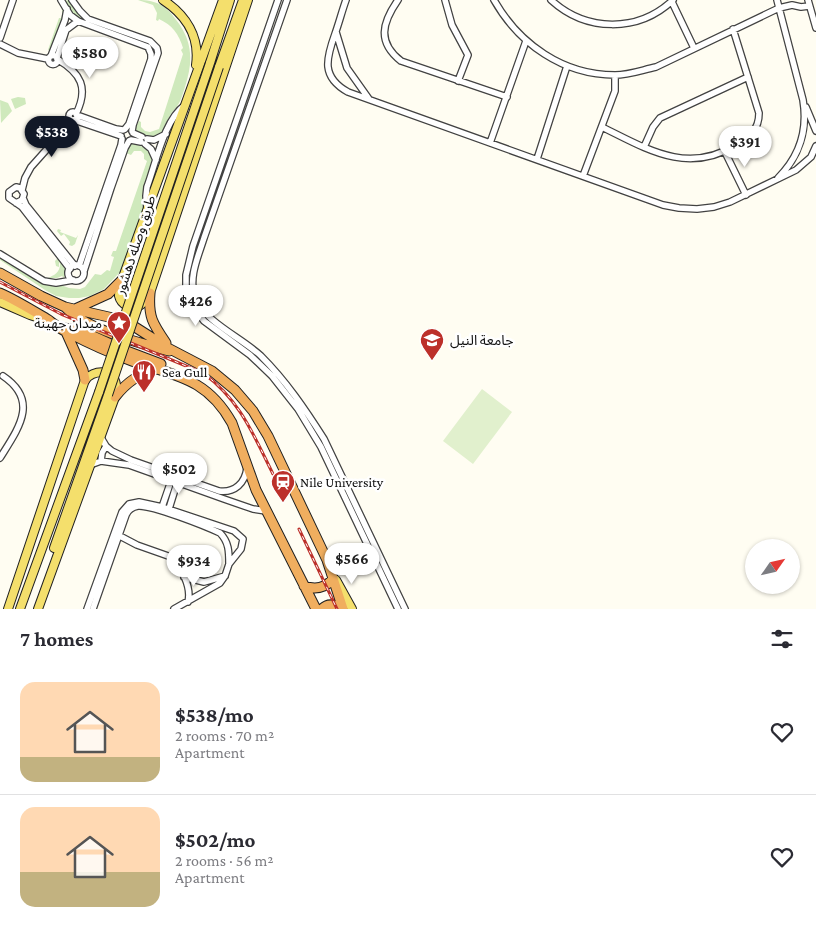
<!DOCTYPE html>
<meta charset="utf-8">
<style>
:root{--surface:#fff;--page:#f2f2f3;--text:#2b2b33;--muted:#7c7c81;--line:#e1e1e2;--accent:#111827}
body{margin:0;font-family:"Crimson Pro","Noto Sans Arabic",serif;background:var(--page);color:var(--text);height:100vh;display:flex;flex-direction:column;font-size:19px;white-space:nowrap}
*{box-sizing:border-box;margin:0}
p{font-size:16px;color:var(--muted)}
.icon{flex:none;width:28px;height:28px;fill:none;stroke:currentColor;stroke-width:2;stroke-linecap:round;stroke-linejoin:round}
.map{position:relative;height:609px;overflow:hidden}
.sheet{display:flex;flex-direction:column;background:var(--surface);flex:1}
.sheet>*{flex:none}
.needle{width:32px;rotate:56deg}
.tools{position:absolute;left:745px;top:539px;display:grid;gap:10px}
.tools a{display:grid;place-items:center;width:55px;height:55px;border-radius:50%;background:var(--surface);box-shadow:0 1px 4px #0004;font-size:25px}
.price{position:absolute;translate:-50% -42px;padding:0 11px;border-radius:18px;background:#fff;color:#222;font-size:16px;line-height:32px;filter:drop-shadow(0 1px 2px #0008)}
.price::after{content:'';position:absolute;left:50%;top:30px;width:15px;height:11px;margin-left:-8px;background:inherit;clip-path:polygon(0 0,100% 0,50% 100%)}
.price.current{background:var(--accent);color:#fff}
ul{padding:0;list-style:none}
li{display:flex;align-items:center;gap:15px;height:125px;padding:0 20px}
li+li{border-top:1px solid var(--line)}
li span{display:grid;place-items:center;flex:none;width:140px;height:100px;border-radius:15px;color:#555}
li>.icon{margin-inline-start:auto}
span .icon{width:60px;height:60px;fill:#fffc;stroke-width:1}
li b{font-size:21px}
h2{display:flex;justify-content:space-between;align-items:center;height:60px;padding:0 20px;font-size:21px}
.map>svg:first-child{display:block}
.green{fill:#cfe9bc}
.pitch{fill:#e1f0cd}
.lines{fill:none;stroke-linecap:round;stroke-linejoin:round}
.minor-casing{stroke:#424242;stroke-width:8}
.major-casing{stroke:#202020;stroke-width:10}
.highway-casing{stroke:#202020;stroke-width:11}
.minor{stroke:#fff;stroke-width:5.5}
.major{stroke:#f4df6c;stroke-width:8}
.highway{stroke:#f0ae5f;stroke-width:9}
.rail-casing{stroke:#bc302a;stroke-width:3}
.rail{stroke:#fff;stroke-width:1;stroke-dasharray:4;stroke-linecap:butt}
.major-bridge-casing{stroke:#202020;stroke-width:10;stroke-linecap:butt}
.major-bridge{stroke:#f4df6c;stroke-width:8}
.labels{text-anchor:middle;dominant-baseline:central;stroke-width:5;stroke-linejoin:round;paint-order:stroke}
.street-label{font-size:14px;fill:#0f0f0f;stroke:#fff}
.poi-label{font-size:14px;fill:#0f0f0f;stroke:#fff;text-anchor:start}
</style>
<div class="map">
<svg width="816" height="609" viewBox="0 0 816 609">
<rect width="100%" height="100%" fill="#fffdf2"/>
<path class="green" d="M 57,0 L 64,10 L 64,15 L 51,51 L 48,50 L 59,18 L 61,18 C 64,10 61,7 57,0 Z
M 69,0 L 80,16 L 98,25 L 75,17 L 64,1 Z
M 138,0 C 156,0 166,5 177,21 C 193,42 193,62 185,87 C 183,93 181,100 178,105 C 176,108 173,111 171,114 C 164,126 167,131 153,138 L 135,132 L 135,128 L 139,121 L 141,122 L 141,127 L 145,131 L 150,132 L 159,129 L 183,54 L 181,50 L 183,48 C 179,34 172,25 159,19 L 158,21 L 156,20 L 157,13 L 153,5 Z
M 18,97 L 25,98 L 26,104 L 15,109 L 11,99 Z
M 0,100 L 8,103 L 12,111 L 1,123 Z
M 134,143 L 149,150 L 153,157 L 153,162 L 144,190 L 143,210 L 121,271 L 104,289 L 90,296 L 79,298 L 69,298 L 56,296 L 45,290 L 0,260 L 0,255 L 28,273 L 69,288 L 80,289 L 85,287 L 95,274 L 101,275 L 107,270 L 110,271 L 114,257 L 111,256 L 113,251 L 116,251 L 147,161 L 144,159 L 144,154 L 141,151 L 134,151 L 131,155 L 126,153 L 129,145 Z
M 58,229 L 61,230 L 60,232 L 76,238 L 78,235 L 75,244 L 72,246 L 69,245 L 70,242 L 64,234 L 61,236 L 57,231 Z
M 57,259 L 60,259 L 67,269 L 64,278 L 62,276 L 57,278 L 48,278 C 54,275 60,273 60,264 L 59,261 L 59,267 L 56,266 L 55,261 Z"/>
<path class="pitch" d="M 482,389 L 512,412 L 473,464 L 443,441 Z"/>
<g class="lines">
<g class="minor-casing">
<path id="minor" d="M 61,0 L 70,15 L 78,21 L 148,47 L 151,54 L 151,59 L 129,124 L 125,129
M 72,0 L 80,11 L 88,19 L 150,41 L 157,48 L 158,53 L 133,125 L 132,131
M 278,0 L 193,246 L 186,275 L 186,286 L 192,305 L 204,321 L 250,355 L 272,376 L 298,409 L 321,447 L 398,609
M 287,0 L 204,238 C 198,257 188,278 195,298 C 205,322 242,338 261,356 C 286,381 305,409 324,439 L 405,609
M 346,0 C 342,11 339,23 335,34 C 326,59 321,77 348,92 L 663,205 L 679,208 L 697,209 L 714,207 L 730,202 L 796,170 L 811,157 L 816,146
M 398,0 C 382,23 377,42 401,61 L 507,97
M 445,0 L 452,25 L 468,55 L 458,81
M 494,0 C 519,44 563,75 615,75 C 629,75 642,70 656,67 L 779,8 L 792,5 L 801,7 L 809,6
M 551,0 C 586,32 638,33 673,0
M 777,0 L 803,100 C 808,130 799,157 778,178
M 808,0 L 816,28
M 672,2 L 694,48
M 336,32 L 347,68 L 369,99
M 0,38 L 13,0
M 0,44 L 18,53 L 48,59
M48.5 60a4.5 4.5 0 1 1 9 0a4.5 4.5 0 1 1-9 0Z
M 51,56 L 65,20 L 67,9
M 57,58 L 66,30 L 78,21
M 57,59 C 81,73 89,88 76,114
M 806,107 L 816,131
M69 116a4 4 0 1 1 8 0a4 4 0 1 1-8 0Z
M 77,115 L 116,129 L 123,130
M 74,120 L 121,136
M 602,127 C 647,149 687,175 736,145 C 750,136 759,130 759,113 L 733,29
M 133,133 L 142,137
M 147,139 L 154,140 L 166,134
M 131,140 L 141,142
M 490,143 L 526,41
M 145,144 L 151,149 L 156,160
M 644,147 L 653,127 L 660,118 L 748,77
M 725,152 L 746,195
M 537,159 L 567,66
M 583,176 L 615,91 L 615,75
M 22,190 L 25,178 L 31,167 L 73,120
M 23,198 L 26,205 L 75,266
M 16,203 L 22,200 L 24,194 L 20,188 L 16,187 L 9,192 L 9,198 L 22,207 L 70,269
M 147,210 L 146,196 L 147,187 C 156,163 164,120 185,105
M 0,254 L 44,281 L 56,283 L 73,280
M68 273a8 8 0 1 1 16 0a8 8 0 1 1-16 0Z
M 79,266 L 121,145 L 122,139
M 84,271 L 111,188 L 125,148 L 129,141
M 100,436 L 106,446 L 112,451 L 131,460 L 219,491 C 235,493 245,483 247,468
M 0,458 C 18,429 40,401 3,376
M 101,461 L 102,453 L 106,446
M 90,465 L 101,461 L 129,465 L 224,499 L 253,509 L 266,511
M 161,510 L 171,481
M 168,512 L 177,483
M 118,535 L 137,545 L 171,557 C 181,567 192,587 188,602
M 184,577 L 204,582 L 225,576
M 87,609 L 122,512 L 129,504 L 139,502 L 162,507 L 234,531 L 243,539 L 241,549 L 229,564 L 225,576 L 220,583 L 174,609
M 93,609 L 126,515 C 128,510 132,507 138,506 C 152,505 205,526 220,533 C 229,542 229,552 229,564"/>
</g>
<g class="major-casing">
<path id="major" d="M 163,0 C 186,15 200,37 196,65
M 223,0 L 122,280 C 121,285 119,291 119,296 C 121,305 132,310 139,306 C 144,304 147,297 150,293 L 248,0
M 210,63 L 230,0
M 219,67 L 243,0
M 0,302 L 30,315 L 42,319
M 54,548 L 108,395
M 336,580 L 352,609
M 8,609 L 85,380 C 93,370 114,368 116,385 C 116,389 115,394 115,397 L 38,609
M 20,609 L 99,392"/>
</g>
<g class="highway-casing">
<path id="highway" d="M 0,273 L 41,296 L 65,307 L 113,318 L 135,327 L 168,348 L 212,371 L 235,390 L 253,411 L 268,436 L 327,560 L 343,609
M 0,293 C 16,300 32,310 47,319 C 54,324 61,330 69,333 C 90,344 110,353 132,361 C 176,376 207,378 232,423 L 256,490 L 316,609
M 150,293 C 148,317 153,324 166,343
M 65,307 C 86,329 139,343 169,351
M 75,309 L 108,294 L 122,280
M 63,328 L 80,330 L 124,350 L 161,364
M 66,332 L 83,370 L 85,380
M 115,397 C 126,383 139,373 157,369
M 304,586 C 316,590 325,588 333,579
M 322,609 C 328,603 334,604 341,609"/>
</g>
<use href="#minor" class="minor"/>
<use href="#major" class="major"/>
<use href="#highway" class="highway"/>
<g class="rail-casing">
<path id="rail" d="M 0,282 L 61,314 L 203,373 C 240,400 253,434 273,474
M 299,529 L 337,609"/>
</g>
<use href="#rail" class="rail"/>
<g class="major-bridge-casing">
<path id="major-bridge" d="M 99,392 L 210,63
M 108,395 L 219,67"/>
</g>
<use href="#major-bridge" class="major-bridge"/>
</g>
<defs>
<g id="sight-pin" transform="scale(1.25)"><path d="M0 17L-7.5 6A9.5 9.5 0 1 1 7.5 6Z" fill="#bc302a" stroke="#fff"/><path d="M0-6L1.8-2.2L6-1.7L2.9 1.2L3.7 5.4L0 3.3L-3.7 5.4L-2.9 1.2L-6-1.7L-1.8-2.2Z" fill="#fff"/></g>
<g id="university-pin" transform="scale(1.25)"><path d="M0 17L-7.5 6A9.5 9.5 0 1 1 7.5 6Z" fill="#bc302a" stroke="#fff"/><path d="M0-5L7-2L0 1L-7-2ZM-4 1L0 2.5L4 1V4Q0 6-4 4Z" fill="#fff"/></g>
<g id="restaurant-pin" transform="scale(1.25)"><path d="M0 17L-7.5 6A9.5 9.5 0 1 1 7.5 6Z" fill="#bc302a" stroke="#fff"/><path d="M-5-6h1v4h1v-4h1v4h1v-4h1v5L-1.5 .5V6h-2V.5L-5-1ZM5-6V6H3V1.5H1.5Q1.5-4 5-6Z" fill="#fff"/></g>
<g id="station-pin" transform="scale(1.25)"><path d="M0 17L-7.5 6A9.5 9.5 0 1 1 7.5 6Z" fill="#bc302a" stroke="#fff"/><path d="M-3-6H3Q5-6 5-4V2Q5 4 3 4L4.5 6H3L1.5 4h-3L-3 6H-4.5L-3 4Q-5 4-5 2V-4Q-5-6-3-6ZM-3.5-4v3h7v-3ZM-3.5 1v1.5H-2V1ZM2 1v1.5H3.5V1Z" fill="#fff"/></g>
</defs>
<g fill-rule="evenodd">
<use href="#sight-pin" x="119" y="323"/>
<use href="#university-pin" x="432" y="340"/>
<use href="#restaurant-pin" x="144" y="372"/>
<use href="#station-pin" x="283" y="482"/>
</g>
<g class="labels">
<g class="street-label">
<text transform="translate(135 245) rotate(-72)">طريق وصله دهشور</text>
</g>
<g class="poi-label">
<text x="102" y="323" text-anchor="end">ميدان جهينة</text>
<text x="450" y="340">جامعة النيل</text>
<text x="162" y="372">Sea Gull</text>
<text x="300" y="482">Nile University</text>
</g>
</g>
</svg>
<div class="tools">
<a><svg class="needle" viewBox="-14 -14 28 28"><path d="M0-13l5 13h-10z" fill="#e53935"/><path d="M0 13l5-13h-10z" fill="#7c7c81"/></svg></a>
</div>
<b class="price" style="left:90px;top:79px">$580</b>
<b class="price current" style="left:52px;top:158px">$538</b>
<b class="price" style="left:745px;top:168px">$391</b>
<b class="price" style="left:196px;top:327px">$426</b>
<b class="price" style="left:179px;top:495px">$502</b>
<b class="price" style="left:352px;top:585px">$566</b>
<b class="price" style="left:194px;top:587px">$934</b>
</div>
<section class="sheet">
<h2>7 homes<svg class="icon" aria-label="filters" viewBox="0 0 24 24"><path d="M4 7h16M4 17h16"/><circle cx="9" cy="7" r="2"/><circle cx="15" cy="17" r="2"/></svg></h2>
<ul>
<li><span style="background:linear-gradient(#ffd9b3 75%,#c2b280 0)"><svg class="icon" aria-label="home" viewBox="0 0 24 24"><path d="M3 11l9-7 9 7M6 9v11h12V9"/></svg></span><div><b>$538/mo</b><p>2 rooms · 70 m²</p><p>Apartment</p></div><svg class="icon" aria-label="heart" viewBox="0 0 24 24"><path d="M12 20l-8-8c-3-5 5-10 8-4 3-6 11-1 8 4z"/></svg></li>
<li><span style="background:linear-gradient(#ffd9b3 65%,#c2b280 0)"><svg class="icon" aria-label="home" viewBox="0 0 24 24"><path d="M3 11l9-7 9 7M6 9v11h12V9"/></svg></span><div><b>$502/mo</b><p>2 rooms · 56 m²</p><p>Apartment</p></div><svg class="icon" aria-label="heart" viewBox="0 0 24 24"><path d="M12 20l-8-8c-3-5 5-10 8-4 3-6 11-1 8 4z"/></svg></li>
</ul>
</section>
